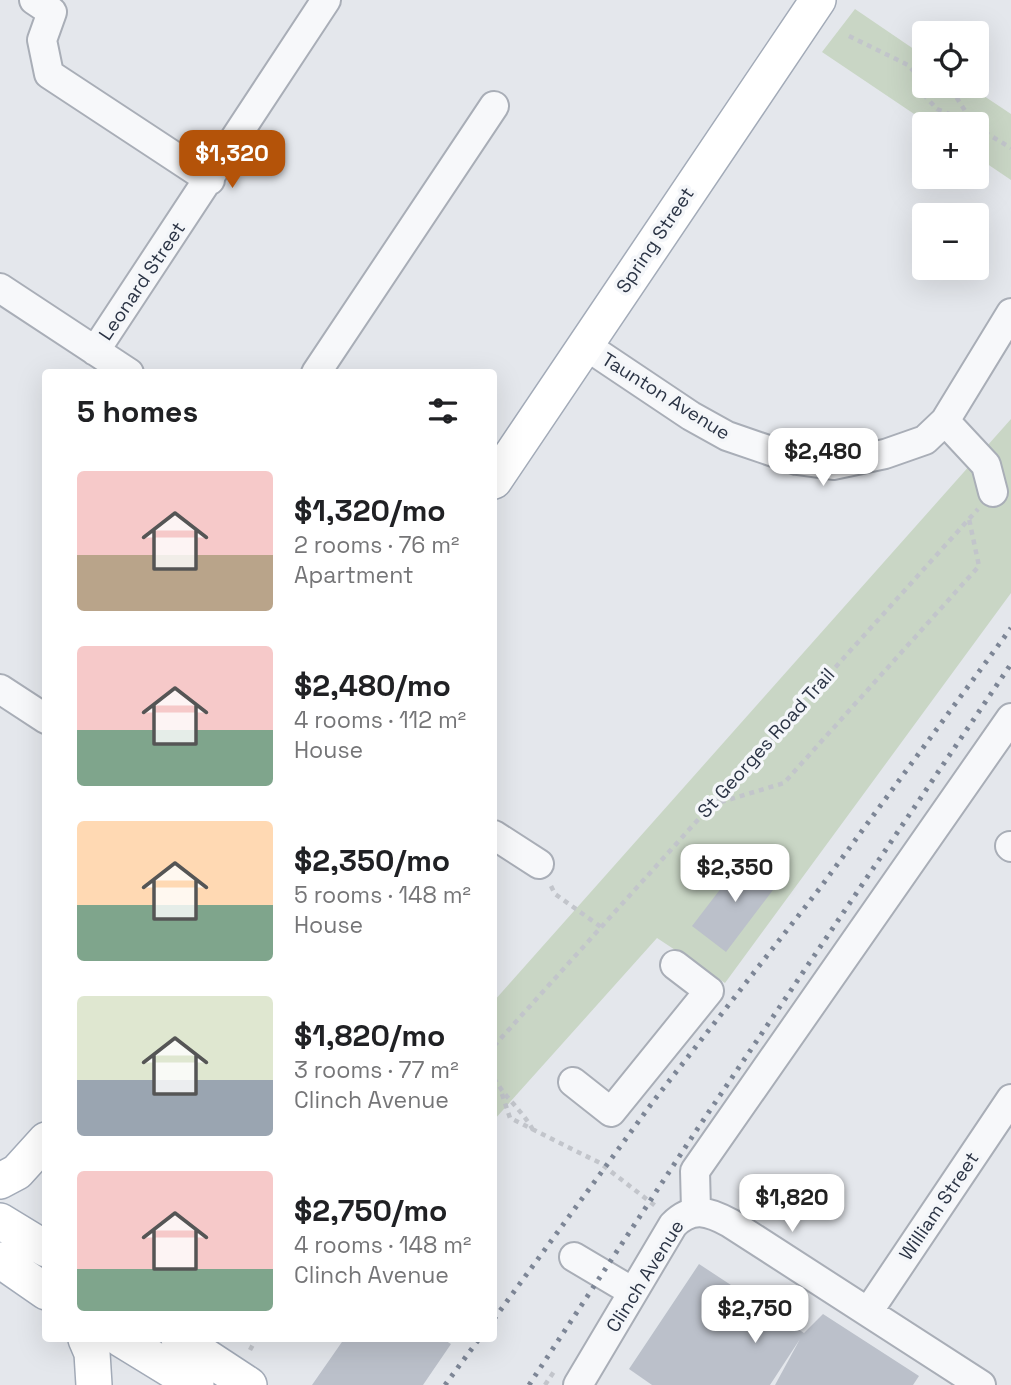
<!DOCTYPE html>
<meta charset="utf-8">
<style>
:root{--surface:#fff;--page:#f6f6f6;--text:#202124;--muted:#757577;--accent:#b45309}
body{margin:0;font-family:"Space Grotesk",sans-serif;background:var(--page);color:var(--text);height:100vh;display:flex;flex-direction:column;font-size:26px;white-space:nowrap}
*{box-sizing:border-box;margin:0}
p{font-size:23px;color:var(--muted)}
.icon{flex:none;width:38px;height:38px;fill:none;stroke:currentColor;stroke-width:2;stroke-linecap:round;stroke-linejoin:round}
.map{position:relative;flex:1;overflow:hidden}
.drawer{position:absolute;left:42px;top:369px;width:455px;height:973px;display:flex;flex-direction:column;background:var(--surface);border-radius:7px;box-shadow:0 7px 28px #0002}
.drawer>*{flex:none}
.tools{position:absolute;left:912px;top:21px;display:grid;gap:14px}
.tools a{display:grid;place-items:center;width:77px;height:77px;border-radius:7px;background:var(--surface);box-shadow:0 7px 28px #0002;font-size:35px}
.price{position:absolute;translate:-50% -60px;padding:0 16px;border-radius:14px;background:#fff;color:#222;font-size:23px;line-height:46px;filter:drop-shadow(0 2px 4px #0008)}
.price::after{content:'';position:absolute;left:50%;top:42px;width:21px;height:16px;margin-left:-10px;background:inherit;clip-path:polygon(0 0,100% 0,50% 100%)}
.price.active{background:var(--accent);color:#fff}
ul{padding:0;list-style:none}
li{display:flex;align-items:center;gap:21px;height:175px;padding:0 35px}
li span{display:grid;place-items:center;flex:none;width:196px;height:140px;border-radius:7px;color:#555}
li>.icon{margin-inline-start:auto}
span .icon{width:84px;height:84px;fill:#fffc;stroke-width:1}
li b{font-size:30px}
h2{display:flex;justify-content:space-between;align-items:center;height:84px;padding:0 35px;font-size:30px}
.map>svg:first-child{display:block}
.green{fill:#c9d6c5}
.building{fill:#bbc0ca}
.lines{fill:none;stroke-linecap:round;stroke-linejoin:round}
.minor-casing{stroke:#a9aeb7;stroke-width:32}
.major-casing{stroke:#a3abb8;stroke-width:38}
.path{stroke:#c2c5cb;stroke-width:4.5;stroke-dasharray:5 5;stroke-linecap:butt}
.minor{stroke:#f7f8fa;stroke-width:28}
.major{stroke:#fff;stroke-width:35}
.rail{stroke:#7d8696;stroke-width:5;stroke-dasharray:3.5 7;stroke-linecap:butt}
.labels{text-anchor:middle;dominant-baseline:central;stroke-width:7;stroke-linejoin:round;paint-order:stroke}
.street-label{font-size:19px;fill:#2b3445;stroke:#f4f6f9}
</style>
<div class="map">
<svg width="1011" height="1385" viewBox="0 0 1011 1385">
<rect width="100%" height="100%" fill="#e4e7ec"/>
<path class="green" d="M 855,9 L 924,56 L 924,86 L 969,86 L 1011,114 L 1011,180 L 977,157 L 976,124 L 929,124 L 822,52 Z
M 1011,419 L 1011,593 L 725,983 L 657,938 L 494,1120 L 494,1001 Z"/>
<path class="building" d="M 745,857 L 779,882 L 726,952 L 692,926 Z
M 699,1264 L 804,1333 L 823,1314 L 919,1376 L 913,1385 L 775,1385 L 800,1339 L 770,1385 L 652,1385 L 629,1369 Z
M 344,1339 L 443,1339 L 451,1344 L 423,1385 L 312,1385 Z"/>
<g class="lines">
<g class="minor-casing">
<path id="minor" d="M 34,0 L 52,12 L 42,40 L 49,74 L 210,180
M 0,288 L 129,373
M 585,345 L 691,416 L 727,436 L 797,460 L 833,465 L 885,454 L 925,440 L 945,421 L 1011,313
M 95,351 L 326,0
M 316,373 L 494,106
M 945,421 L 986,465 L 993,492
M 0,689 L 46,719
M 494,835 L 539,864
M 1010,846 L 1011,847
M 573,1082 L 611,1112 L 709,991 L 675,965
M 696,1210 L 695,1171 L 1011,718
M 574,1257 L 633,1292
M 868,1312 L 1011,1099
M 578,1385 L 673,1225 C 692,1206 708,1211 730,1223 L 981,1385"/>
</g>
<g class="major-casing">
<path id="major" d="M 494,481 L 818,0
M 0,1181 L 17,1172 L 46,1140
M 0,1221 L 46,1249
M 0,1260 L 46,1292
M 86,1339 L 92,1353 L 94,1385
M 121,1339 L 196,1385
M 179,1339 L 249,1385"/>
</g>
<path class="path" d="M 849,36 L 908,65 L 920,78 L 924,95 L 937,109 L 974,124
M 941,86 L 953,92 L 971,120
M 976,127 L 1011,148
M 711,805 L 784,783 L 979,566 L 969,519
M 551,886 L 555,894 L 601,927
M 494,1046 L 978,509
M 494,1078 C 505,1098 522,1110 533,1130
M 502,1094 L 510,1118 L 600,1163 L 658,1208
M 250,1350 L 256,1339
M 545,1385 L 555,1370"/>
<use href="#minor" class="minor"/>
<use href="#major" class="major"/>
<path class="rail" d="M 494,1319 L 655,1099 L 820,888 L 1011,628
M 445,1385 L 479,1339
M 529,1385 L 698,1128 L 1011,664"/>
</g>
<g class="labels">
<g class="street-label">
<text transform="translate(655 240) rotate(-56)">Spring Street</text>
<text transform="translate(142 281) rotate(-56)">Leonard Street</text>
<text transform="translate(666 396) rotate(32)">Taunton Avenue</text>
<text transform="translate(766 743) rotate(-48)">St Georges Road Trail</text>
<text transform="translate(939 1206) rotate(-56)">William Street</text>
<text transform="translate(645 1276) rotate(-58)">Clinch Avenue</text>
</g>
</g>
</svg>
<div class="tools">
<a><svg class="icon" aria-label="locate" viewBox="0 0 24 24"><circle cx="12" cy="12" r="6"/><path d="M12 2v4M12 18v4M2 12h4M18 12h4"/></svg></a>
<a>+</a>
<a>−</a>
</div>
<b class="price active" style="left:232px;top:190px">$1,320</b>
<b class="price" style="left:823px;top:488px">$2,480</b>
<b class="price" style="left:735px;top:904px">$2,350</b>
<b class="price" style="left:792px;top:1234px">$1,820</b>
<b class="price" style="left:755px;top:1345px">$2,750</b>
<section class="drawer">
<h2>5 homes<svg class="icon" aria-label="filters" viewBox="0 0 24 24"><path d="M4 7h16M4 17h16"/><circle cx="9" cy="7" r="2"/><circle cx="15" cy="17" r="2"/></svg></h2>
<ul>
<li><span style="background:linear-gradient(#f6c9c9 60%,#b9a48a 0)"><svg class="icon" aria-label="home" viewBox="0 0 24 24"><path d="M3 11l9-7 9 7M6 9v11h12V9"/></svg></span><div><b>$1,320/mo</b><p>2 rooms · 76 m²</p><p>Apartment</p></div></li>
<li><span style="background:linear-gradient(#f6c9c9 60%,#7fa58c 0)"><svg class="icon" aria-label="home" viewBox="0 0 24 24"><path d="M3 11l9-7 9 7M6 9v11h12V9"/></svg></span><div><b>$2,480/mo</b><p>4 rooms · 112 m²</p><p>House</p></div></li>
<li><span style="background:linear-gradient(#ffd9b3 60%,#7fa58c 0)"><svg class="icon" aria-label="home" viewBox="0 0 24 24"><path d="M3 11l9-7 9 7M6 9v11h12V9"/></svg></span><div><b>$2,350/mo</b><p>5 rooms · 148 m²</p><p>House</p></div></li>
<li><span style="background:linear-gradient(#dfe7d0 60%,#9aa5b1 0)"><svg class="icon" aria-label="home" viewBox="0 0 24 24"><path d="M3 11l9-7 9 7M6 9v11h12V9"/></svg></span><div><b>$1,820/mo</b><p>3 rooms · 77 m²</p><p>Clinch Avenue</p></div></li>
<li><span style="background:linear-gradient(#f6c9c9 70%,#7fa58c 0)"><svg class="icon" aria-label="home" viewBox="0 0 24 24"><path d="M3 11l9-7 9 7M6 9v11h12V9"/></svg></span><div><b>$2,750/mo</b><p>4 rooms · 148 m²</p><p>Clinch Avenue</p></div></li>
</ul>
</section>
</div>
